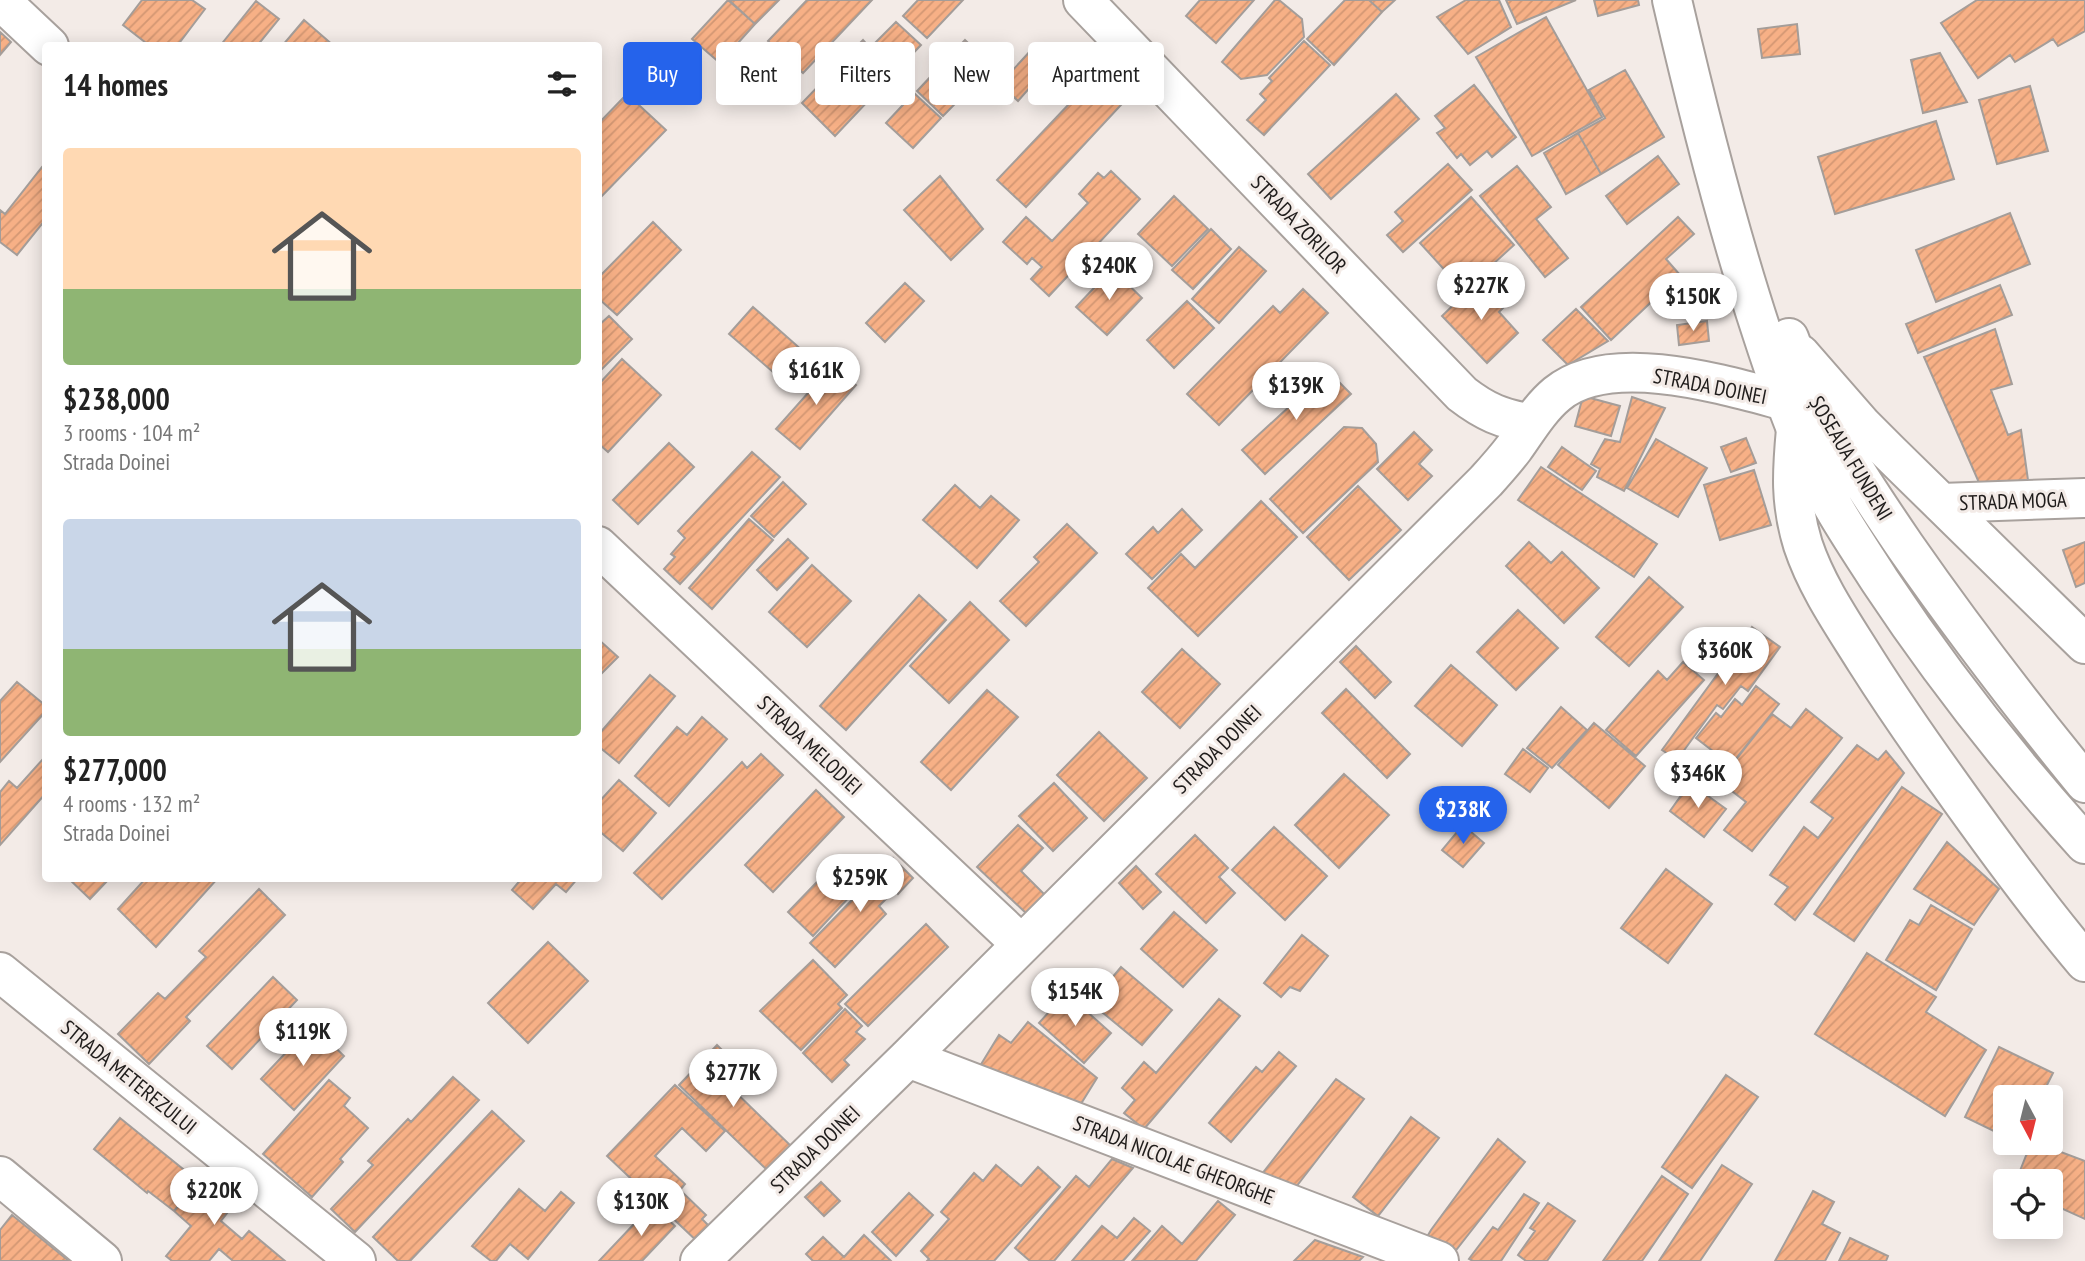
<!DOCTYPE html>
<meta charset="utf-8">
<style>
:root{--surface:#fff;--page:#f6f6f6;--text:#222;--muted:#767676;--accent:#2563eb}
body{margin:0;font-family:"PT Sans Narrow",sans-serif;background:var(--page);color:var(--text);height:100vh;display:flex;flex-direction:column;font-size:26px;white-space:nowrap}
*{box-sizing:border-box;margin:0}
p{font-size:23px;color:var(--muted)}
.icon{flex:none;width:38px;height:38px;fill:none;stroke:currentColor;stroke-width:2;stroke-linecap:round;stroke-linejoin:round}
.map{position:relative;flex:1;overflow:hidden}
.drawer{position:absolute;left:42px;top:42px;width:560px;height:840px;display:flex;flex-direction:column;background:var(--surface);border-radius:7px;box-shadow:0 4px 18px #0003}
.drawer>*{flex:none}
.top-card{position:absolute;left:623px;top:42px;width:665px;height:63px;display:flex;gap:14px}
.needle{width:46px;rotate:173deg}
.controls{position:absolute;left:1993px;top:1085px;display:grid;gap:14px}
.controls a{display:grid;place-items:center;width:70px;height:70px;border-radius:7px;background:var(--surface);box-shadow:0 4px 18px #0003;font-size:35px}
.price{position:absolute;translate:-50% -60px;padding:0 16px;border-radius:24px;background:#fff;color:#222;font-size:23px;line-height:46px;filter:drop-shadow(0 2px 4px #0008)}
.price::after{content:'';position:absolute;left:50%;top:42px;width:21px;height:16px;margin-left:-10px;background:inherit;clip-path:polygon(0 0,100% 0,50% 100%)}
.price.current{background:var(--accent);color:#fff}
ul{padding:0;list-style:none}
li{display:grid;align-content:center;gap:14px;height:371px;padding:0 21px}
li span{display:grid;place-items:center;height:217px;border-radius:7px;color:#555}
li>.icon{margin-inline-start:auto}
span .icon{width:126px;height:126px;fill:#fffc;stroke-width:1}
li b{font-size:30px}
h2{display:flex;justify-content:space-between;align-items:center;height:84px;padding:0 21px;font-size:30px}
.pill{padding:0 24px;border-radius:7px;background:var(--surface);box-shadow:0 4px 18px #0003;font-size:24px;line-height:63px}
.pill.current{background:var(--accent);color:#fff}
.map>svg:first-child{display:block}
.building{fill:url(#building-hatch);stroke:#a49d99;stroke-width:2}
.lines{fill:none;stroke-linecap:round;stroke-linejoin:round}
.minor-casing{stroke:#a8a19d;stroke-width:42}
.major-casing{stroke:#a8a19d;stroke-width:42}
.minor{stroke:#fff;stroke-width:38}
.major{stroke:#fff;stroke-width:38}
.labels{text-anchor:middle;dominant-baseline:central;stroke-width:6;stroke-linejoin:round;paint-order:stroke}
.street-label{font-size:21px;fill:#1f1c1b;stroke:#f3ebe7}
</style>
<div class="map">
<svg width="2085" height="1261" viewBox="0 0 2085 1261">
<defs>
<pattern id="building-hatch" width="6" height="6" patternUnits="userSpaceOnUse" patternTransform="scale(1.75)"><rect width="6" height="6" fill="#f7b086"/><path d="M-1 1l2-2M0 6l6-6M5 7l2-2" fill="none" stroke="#d39773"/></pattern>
</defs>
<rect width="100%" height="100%" fill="#f3ebe7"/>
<path class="building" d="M 142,0 L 192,0 L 205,9 L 177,46 L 150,46 L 123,25 Z
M 728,0 L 755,24 L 720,63 L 692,39 Z
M 729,0 L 779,0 L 755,24 Z
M 807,0 L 872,0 L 803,73 L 768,41 Z
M 918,0 L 963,0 L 927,38 L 903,16 Z
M 1200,0 L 1254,0 L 1216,43 L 1186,16 Z
M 1275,0 L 1279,0 L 1302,19 L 1304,37 L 1267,75 L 1241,79 L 1222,62 Z
M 1345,0 L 1369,0 L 1382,12 L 1334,65 L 1307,39 Z
M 1369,0 L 1395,0 L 1382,12 Z
M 1466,0 L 1499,0 L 1511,27 L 1468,54 L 1437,17 Z
M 1506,0 L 1576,0 L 1517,24 Z
M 1594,0 L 1638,0 L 1639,5 L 1598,16 Z
M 1977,0 L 2085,0 L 2085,31 L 2058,46 L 2053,39 L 2015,62 L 2010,55 L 1978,78 L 1941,23 Z
M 256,1 L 279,19 L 257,46 L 220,46 Z
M 1546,17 L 1602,117 L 1532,156 L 1476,57 Z
M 304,20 L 334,46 L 282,46 Z
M 896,22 L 921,45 L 835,136 L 802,103 L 863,40 L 870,48 Z
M 1797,24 L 1800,54 L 1762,58 L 1758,29 Z
M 0,32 L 11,42 L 0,55 Z
M 965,40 L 992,66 L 943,116 L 917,91 Z
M 1304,41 L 1330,65 L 1264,135 L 1247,120 L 1266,100 L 1260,94 L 1272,81 L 1269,78 Z
M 1033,48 L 1061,73 L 1043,93 L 1032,85 L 1018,101 L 1000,84 Z
M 1940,53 L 1967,102 L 1923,113 L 1911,60 Z
M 1105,66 L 1133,92 L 1026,207 L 997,180 Z
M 1625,70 L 1664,137 L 1601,174 L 1578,133 L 1605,118 L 1589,90 Z
M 1474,85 L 1516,137 L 1492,157 L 1487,151 L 1470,165 L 1461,154 L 1457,158 L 1437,133 L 1445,128 L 1435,116 Z
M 2030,86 L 2048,151 L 1997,164 L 1979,100 Z
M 914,93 L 941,118 L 913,148 L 886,123 Z
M 627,94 L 666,130 L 598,200 L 598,124 Z
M 1396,94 L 1419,119 L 1331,199 L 1308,174 Z
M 1936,121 L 1954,179 L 1835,214 L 1818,157 Z
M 1578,133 L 1601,174 L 1566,194 L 1544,153 Z
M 1658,156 L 1679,184 L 1627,224 L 1606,196 Z
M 1448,164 L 1472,190 L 1403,252 L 1387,235 L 1403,221 L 1395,212 Z
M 1517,166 L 1551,207 L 1536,219 L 1568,258 L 1545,277 L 1480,196 Z
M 42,167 L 46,169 L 46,219 L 17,255 L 0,242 L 0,210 L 5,214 Z
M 1111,171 L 1140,199 L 1049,296 L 1031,279 L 1042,267 L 1032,258 L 1027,264 L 1003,242 L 1026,217 L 1052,241 L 1088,203 L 1079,194 L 1098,173 L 1104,178 Z
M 940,176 L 983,229 L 951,260 L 904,210 Z
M 1174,196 L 1208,229 L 1172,266 L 1138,234 Z
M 1471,197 L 1514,245 L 1470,285 L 1458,271 L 1451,277 L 1420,243 Z
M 2010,213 L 2030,264 L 1936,302 L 1916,250 Z
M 1678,217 L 1694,234 L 1666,259 L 1680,275 L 1611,340 L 1581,307 Z
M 653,222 L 681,250 L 617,315 L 598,298 L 598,278 Z
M 1211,229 L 1231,249 L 1193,289 L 1172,270 Z
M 1239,247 L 1266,271 L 1219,323 L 1192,299 Z
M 1112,269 L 1142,298 L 1107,335 L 1076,307 Z
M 1478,281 L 1503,308 L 1499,312 L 1518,333 L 1487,363 L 1442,316 Z
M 905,283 L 924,301 L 885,342 L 866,323 Z
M 2000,285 L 2012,315 L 1918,353 L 1906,324 Z
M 1303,289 L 1328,313 L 1219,425 L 1187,394 L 1273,306 L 1280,313 Z
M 1187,301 L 1214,328 L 1174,368 L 1147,340 Z
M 753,307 L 803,351 L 780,378 L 729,334 Z
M 1576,309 L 1608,341 L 1568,365 L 1543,340 Z
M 609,316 L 632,339 L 600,371 L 598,326 Z
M 1707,321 L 1709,341 L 1679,345 L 1677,325 Z
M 1995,329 L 2012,384 L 1991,390 L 2008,435 L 2021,430 L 2028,480 L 1980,485 L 1924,357 Z
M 622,359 L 661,395 L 608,452 L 598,443 L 598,385 Z
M 833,365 L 856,385 L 800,449 L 776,429 Z
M 1328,371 L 1351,394 L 1265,474 L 1242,450 Z
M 1583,396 L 1620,406 L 1611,436 L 1575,426 Z
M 1632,397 L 1665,408 L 1624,491 L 1597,477 L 1600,469 L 1591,464 L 1605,439 L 1620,442 Z
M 1344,427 L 1362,428 L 1376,444 L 1378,462 L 1303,533 L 1270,499 Z
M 1414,432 L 1432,450 L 1419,464 L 1432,476 L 1408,500 L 1377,469 Z
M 1746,438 L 1756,463 L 1731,472 L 1721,447 Z
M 1656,439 L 1707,468 L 1678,517 L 1627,488 Z
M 669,443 L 694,467 L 638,524 L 613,500 Z
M 1562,447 L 1596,471 L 1582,490 L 1548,467 Z
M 752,452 L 780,477 L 680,584 L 664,569 L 675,557 L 671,554 L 685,538 L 678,531 Z
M 1541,467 L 1657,544 L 1634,577 L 1518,500 Z
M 1754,470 L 1771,525 L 1720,540 L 1704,485 Z
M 783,482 L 806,504 L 774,537 L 751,516 Z
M 955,485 L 980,508 L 991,496 L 1019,520 L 977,568 L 923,520 Z
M 1358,486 L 1401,530 L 1349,580 L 1307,537 Z
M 1261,501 L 1297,537 L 1198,636 L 1148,588 L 1181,554 L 1195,568 Z
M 1182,509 L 1202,530 L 1152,579 L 1126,554 L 1153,527 L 1158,533 Z
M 749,519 L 773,540 L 712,609 L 689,588 Z
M 1067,524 L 1097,553 L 1026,626 L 1000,601 L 1039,562 L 1034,557 Z
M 788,539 L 808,558 L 777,590 L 757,570 Z
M 1529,542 L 1551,563 L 1562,552 L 1599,588 L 1564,623 L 1506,566 Z
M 2085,542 L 2085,583 L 2076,587 L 2063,550 Z
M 812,565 L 851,601 L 807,647 L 769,612 Z
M 1649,577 L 1683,607 L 1629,666 L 1596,637 Z
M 919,595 L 946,620 L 846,730 L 820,706 Z
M 970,602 L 1009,640 L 949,703 L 910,666 Z
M 1518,610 L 1558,648 L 1516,690 L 1477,652 Z
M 1752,627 L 1780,647 L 1748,691 L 1741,686 L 1723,709 L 1717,705 L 1677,760 L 1662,750 Z
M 598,639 L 618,657 L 598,677 Z
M 1356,646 L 1391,682 L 1375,698 L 1340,662 Z
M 1182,649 L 1220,684 L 1180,728 L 1142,692 Z
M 1683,662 L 1704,680 L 1636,756 L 1606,730 L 1658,671 L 1667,680 Z
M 1451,665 L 1497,705 L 1462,746 L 1415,706 Z
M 650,675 L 675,696 L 619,763 L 598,746 L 598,735 Z
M 17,682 L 46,706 L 46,711 L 0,762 L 0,701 Z
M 1756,686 L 1779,704 L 1731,765 L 1696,738 L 1716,713 L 1721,717 L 1735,699 L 1742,705 Z
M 1346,689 L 1410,754 L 1387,778 L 1322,713 Z
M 987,690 L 1018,717 L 951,790 L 921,762 Z
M 1561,707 L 1587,730 L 1552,768 L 1527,748 Z
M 1806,709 L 1842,738 L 1752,851 L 1724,830 L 1746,802 L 1719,781 L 1772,714 L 1791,728 Z
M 702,717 L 727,739 L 669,806 L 635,776 L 677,727 L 687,735 Z
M 1594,723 L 1645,766 L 1609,808 L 1558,765 Z
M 1099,732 L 1147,778 L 1104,821 L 1057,775 Z
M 1857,745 L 1878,760 L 1886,751 L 1904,773 L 1795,920 L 1775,904 L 1788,887 L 1770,875 L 1804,827 L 1818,838 L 1833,818 L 1811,802 Z
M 1523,749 L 1548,768 L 1530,792 L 1505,774 Z
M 761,754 L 783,775 L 662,899 L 634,873 L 742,762 L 747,768 Z
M 43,759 L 46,761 L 46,793 L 0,845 L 0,792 L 9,781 L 17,788 Z
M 1344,774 L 1389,815 L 1339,868 L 1295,825 Z
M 619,780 L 656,813 L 623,851 L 598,830 L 598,803 Z
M 1054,783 L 1087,818 L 1053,851 L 1019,816 Z
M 1690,783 L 1726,809 L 1704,837 L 1670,811 Z
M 1902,787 L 1942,814 L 1854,941 L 1814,914 Z
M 816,790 L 844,817 L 773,892 L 745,865 Z
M 1018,825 L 1043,848 L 1021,871 L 1045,895 L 1027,914 L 977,867 Z
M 1463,825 L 1484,843 L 1463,867 L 1442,850 Z
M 1274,827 L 1327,876 L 1285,920 L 1232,870 Z
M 1195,835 L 1228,868 L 1219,877 L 1235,893 L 1206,923 L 1156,874 Z
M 1947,842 L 1999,889 L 1974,925 L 1914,889 Z
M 842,856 L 866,879 L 813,936 L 788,912 Z
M 893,858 L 913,878 L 898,894 L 895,890 L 879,906 L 886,914 L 835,967 L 810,943 Z
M 1136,866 L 1161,892 L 1143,909 L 1119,883 Z
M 1666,869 L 1712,904 L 1668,963 L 1621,928 Z
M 68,878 L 110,878 L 90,899 Z
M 146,878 L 218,878 L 156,947 L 118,909 Z
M 522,878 L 578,878 L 566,892 L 556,884 L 533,909 L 512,890 Z
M 259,889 L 285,915 L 186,1017 L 190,1021 L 149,1064 L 118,1034 L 158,993 L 165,999 L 206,957 L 199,951 Z
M 1931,905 L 1972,929 L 1936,990 L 1886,960 L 1910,920 L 1919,925 Z
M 1174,912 L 1217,950 L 1183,987 L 1141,949 Z
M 926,924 L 948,947 L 868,1026 L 845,1004 Z
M 1302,935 L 1328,956 L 1300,991 L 1290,987 L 1281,997 L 1264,983 Z
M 548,942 L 588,981 L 528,1043 L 488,1003 Z
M 1867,953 L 1936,997 L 1926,1012 L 1986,1050 L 1945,1116 L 1815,1034 Z
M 813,960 L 847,995 L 838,1004 L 842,1008 L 801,1050 L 760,1011 Z
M 1121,967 L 1172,1010 L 1142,1045 L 1091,1003 Z
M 273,977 L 297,1000 L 232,1069 L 207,1046 Z
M 1066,993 L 1111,1033 L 1084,1063 L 1039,1023 Z
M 1219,999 L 1240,1016 L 1144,1129 L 1124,1113 L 1135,1100 L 1122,1088 L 1144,1062 L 1156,1073 Z
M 845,1009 L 862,1026 L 856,1032 L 865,1039 L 844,1060 L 849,1065 L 832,1082 L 803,1053 Z
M 1028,1022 L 1097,1078 L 1079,1107 L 980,1066 L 999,1035 L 1011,1043 Z
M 312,1025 L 344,1056 L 294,1110 L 261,1079 Z
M 717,1045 L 738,1066 L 724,1081 L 791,1146 L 768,1171 L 679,1085 Z
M 1999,1047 L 2053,1073 L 2041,1097 L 2006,1097 L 2006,1137 L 1965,1117 Z
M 1279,1052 L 1296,1066 L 1231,1142 L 1209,1123 L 1256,1067 L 1262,1072 Z
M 1726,1075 L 1758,1097 L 1692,1188 L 1662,1167 Z
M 453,1077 L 479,1100 L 355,1232 L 331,1209 L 373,1165 L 368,1161 L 408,1119 L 411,1122 Z
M 1336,1079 L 1364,1099 L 1289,1196 L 1258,1179 Z
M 329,1080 L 350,1098 L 344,1106 L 368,1128 L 340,1159 L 343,1162 L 312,1197 L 263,1154 Z
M 675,1085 L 725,1131 L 706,1151 L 682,1128 L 655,1156 L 685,1184 L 680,1190 L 706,1215 L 702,1219 L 713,1230 L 700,1244 L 607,1156 Z
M 492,1111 L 524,1141 L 410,1261 L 398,1261 L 373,1237 Z
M 1411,1117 L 1439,1138 L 1378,1216 L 1353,1197 Z
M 120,1118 L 199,1182 L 174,1211 L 148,1191 L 147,1193 L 94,1149 Z
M 1498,1139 L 1525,1162 L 1453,1254 L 1424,1242 L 1431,1230 Z
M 2031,1143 L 2037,1143 L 2085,1161 L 2085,1219 L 2061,1208 L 2052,1230 L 2043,1227 L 2051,1227 L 2051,1181 L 2016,1181 Z
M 1112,1159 L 1133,1168 L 1054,1261 L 1030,1261 L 1015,1248 L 1076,1176 L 1089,1187 Z
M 213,1164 L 234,1181 L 223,1194 L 217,1189 L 210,1197 L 228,1212 L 221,1221 L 242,1239 L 249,1231 L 285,1261 L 233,1261 L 219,1249 L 209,1261 L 172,1261 L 166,1256 L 191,1226 L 174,1211 Z
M 996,1165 L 1021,1186 L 1038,1167 L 1060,1187 L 994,1261 L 927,1261 L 929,1259 L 921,1251 L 949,1219 L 941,1212 L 974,1173 L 983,1181 Z
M 1722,1165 L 1752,1184 L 1700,1261 L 1659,1261 Z
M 1662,1176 L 1688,1194 L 1642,1261 L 1603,1261 Z
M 821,1182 L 840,1201 L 824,1216 L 805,1197 Z
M 519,1189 L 545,1211 L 561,1192 L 574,1203 L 528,1259 L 510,1244 L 496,1261 L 491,1261 L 472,1246 Z
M 1813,1191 L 1834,1202 L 1822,1224 L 1840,1233 L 1825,1261 L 1775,1261 Z
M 909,1193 L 933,1215 L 896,1256 L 872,1232 Z
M 1524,1194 L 1539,1203 L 1501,1261 L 1473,1261 L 1469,1259 L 1493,1227 L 1498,1230 Z
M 1218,1201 L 1235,1215 L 1196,1261 L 1132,1261 L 1162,1226 L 1182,1244 Z
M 1548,1203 L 1575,1221 L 1547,1261 L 1526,1261 L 1518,1255 L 1535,1231 L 1530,1228 Z
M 652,1205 L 675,1226 L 642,1261 L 599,1261 Z
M 12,1215 L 69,1261 L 0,1261 L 0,1230 Z
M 1134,1218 L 1150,1231 L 1123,1261 L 1072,1261 L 1102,1226 L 1117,1238 Z
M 864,1235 L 891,1261 L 813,1261 L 806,1254 L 823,1237 L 844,1257 Z
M 1850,1238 L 1888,1256 L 1886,1261 L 1839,1261 Z
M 1315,1240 L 1363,1257 L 1359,1261 L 1294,1261 Z"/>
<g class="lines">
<g class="minor-casing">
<path id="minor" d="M 0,0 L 49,46
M 1083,0 L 1462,394 C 1484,411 1503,420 1531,423
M 1800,354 L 1862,425 L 1889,452 L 2085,644
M 1796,429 C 1792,472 1790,503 1803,545 C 1817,587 1843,624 1866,661 C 1892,702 1919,741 1947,780 C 1991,842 2036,904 2085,962
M 1941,503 L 2085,498
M 598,546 L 1021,944
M 0,972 L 356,1261
M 908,1058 L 1439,1261
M 0,1176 L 102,1261
M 700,1261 L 908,1058 L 1486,481 C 1496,470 1505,460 1514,448 C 1527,430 1539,409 1557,394 C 1610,350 1725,385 1785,401"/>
</g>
<g class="major-casing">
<path id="major" d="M 1672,0 C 1698,112 1726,224 1762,333 C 1776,376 1791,420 1810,462 C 1829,504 1855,542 1880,581 C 1941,673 2011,762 2085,844
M 1789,338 C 1816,414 1860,480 1905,546 C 1962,628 2022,706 2085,783"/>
</g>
<use href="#minor" class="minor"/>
<use href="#major" class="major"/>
</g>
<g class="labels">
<g class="street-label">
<text transform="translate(1299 224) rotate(46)">STRADA ZORILOR</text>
<text transform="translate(1710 386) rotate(11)">STRADA DOINEI</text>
<text transform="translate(1851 458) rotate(59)">ȘOSEAUA FUNDENI</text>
<text transform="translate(2013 501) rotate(-2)">STRADA MOGA</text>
<text transform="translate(810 745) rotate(43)">STRADA MELODIEI</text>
<text transform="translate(1217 749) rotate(-45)">STRADA DOINEI</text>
<text transform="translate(129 1077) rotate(39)">STRADA METEREZULUI</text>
<text transform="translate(815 1149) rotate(-44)">STRADA DOINEI</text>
<text transform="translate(1174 1160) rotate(21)">STRADA NICOLAE GHEORGHE</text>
</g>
</g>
</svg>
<div class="controls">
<a><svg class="needle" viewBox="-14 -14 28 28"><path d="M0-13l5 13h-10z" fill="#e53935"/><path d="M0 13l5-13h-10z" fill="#767676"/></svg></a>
<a><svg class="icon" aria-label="locate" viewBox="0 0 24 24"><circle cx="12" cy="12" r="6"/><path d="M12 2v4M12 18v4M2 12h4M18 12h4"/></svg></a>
</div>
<b class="price" style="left:1109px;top:302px">$240K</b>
<b class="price" style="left:1481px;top:322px">$227K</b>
<b class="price" style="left:1693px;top:333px">$150K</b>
<b class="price" style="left:816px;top:407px">$161K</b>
<b class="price" style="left:1296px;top:422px">$139K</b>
<b class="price" style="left:1725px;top:687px">$360K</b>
<b class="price" style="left:1698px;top:810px">$346K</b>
<b class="price current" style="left:1463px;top:846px">$238K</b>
<b class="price" style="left:860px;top:914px">$259K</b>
<b class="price" style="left:1075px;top:1028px">$154K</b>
<b class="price" style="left:303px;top:1068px">$119K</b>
<b class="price" style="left:733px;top:1109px">$277K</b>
<b class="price" style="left:214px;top:1227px">$220K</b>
<b class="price" style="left:641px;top:1238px">$130K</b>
<div class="top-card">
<a class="pill current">Buy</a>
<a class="pill">Rent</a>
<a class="pill">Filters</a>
<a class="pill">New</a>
<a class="pill">Apartment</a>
</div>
<section class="drawer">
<h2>14 homes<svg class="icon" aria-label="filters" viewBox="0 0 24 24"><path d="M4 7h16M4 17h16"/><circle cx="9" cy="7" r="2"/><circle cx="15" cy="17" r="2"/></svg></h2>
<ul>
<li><span style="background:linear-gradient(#ffd9b3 65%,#8fb573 0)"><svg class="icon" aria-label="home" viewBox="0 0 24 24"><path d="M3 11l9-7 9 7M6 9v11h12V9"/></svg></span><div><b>$238,000</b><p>3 rooms · 104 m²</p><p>Strada Doinei</p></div></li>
<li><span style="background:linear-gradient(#c9d6e8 60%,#8fb573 0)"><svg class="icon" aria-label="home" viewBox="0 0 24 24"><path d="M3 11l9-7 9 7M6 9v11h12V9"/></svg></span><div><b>$277,000</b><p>4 rooms · 132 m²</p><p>Strada Doinei</p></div></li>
</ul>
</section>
</div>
